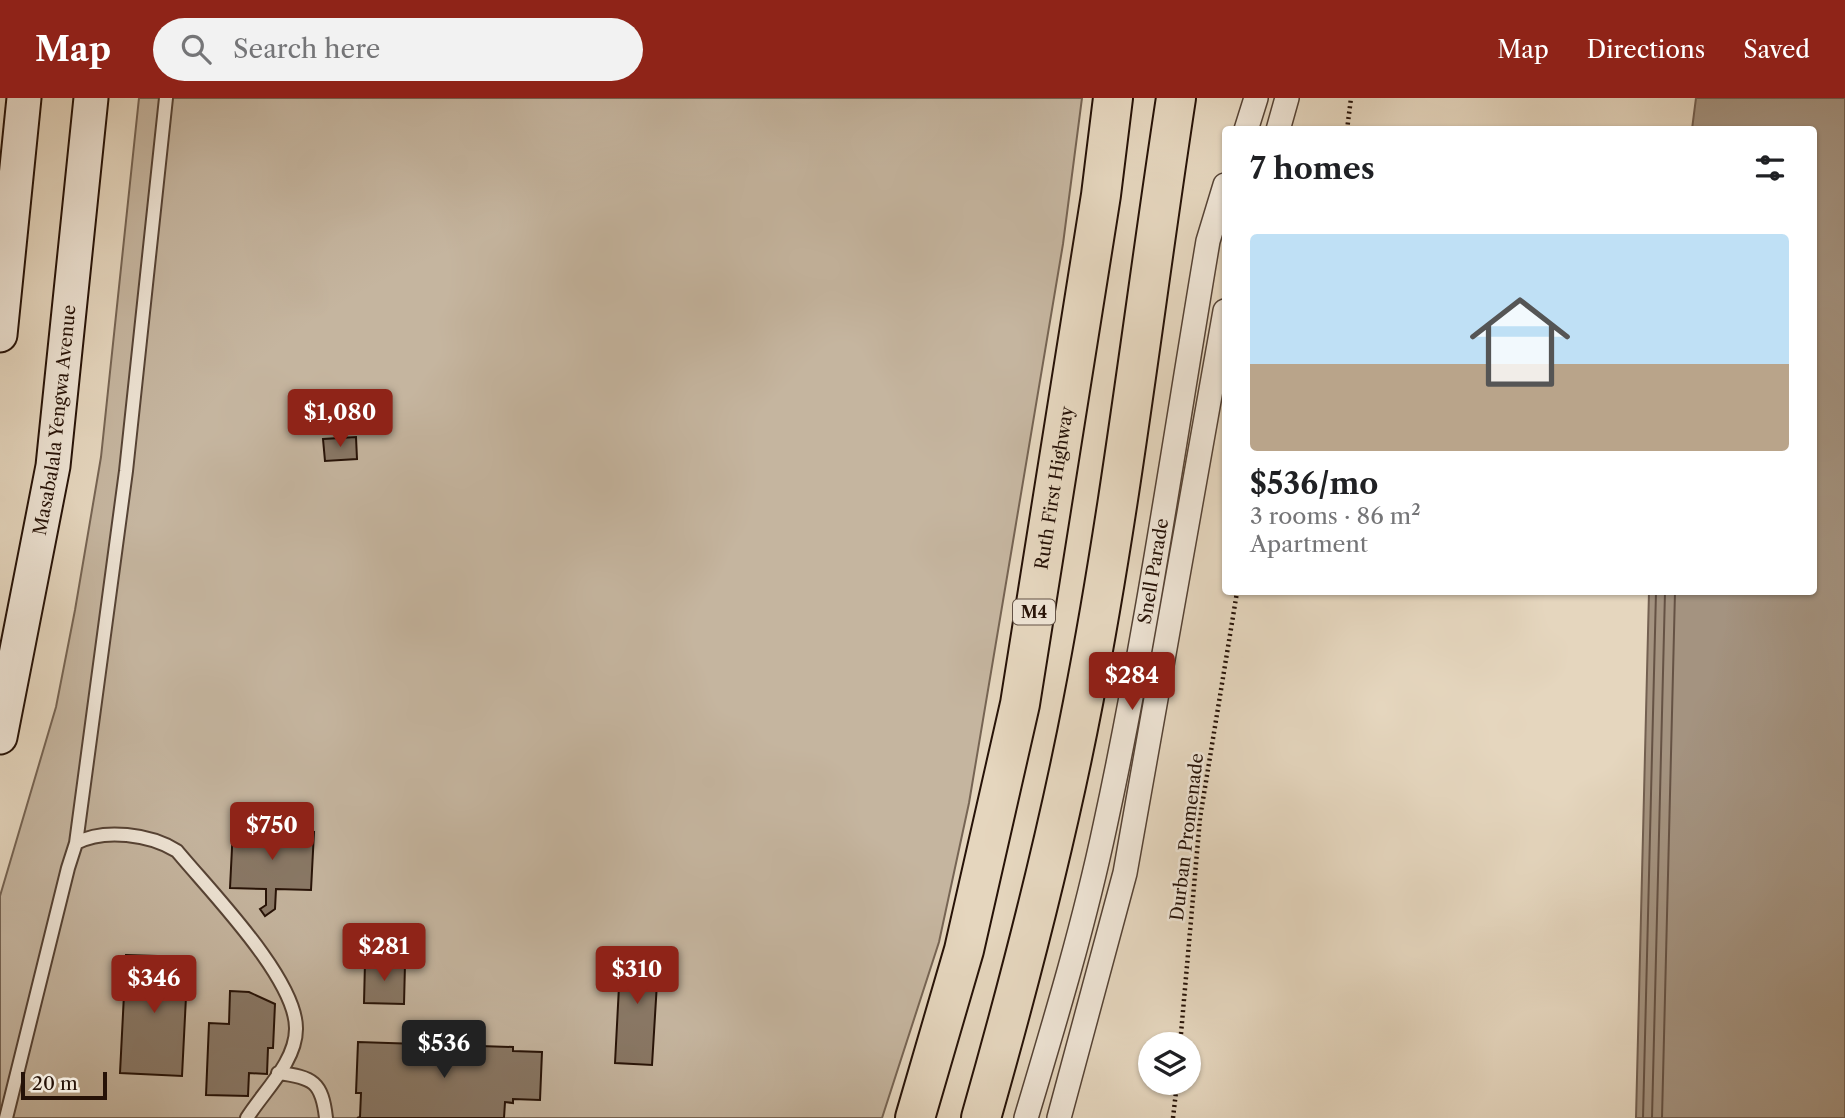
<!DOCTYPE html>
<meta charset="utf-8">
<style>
:root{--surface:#fff;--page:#f2f2f2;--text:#202124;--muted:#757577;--line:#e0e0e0;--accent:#8f2418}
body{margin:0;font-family:"Libre Caslon Text",serif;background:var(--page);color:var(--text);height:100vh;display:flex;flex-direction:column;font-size:26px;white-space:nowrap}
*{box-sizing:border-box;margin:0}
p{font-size:23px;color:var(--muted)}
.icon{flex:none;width:38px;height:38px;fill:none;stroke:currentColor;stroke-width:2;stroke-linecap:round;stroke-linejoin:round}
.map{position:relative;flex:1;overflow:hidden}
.side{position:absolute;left:1222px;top:28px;width:595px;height:469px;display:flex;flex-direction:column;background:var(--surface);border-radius:7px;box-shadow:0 2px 5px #0004}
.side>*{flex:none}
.buttons{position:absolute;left:1138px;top:934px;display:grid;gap:14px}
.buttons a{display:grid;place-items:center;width:63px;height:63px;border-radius:50%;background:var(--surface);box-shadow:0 2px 5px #0004;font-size:35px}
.scale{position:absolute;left:21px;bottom:18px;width:86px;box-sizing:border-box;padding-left:7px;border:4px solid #261207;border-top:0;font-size:19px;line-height:24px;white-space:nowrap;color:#261207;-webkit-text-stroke:5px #eee4d5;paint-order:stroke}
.price{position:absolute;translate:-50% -60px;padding:0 16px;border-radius:7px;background:var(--accent);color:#fff;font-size:23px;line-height:46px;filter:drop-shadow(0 2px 4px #0008)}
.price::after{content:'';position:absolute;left:50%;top:42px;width:21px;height:16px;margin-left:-10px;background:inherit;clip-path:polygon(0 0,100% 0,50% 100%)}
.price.current{background:#222;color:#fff}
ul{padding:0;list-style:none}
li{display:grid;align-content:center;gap:14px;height:371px;padding:0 28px}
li+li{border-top:2px solid var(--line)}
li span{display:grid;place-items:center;height:217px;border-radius:7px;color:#555}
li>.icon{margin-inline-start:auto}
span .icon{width:126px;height:126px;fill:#fffc;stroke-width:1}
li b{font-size:30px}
h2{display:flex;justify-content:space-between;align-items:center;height:84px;padding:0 28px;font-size:30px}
header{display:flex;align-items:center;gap:42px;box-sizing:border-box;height:98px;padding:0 35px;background:var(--accent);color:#fff}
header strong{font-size:33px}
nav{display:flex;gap:38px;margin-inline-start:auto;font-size:24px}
.search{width:490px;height:63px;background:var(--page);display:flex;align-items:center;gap:18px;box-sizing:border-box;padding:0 24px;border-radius:38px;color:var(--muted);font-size:26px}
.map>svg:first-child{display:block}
.green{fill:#c5b59f;stroke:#766453;stroke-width:2}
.water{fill:#a49380;stroke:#725f50;stroke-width:2}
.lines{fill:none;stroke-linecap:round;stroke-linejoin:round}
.shore{stroke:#655244;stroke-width:2}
.building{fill:#897866;stroke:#261207;stroke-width:2}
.service-casing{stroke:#564335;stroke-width:16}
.minor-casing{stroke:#564335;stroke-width:26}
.secondary-casing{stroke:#261207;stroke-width:37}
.motorway-casing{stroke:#261207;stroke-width:42}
.path{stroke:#261207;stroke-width:4.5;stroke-dasharray:2 3.5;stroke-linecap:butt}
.service{stroke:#eee4d5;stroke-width:12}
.minor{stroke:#eee4d5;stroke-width:23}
.secondary{stroke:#eee4d5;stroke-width:33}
.motorway{stroke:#e5d6be;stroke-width:38}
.labels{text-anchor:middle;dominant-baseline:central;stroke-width:5;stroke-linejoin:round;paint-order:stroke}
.shield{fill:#eee4d5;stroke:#625145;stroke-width:2}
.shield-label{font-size:16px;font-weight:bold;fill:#261207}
.street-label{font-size:18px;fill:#261207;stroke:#eee4d5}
</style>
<header>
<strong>Map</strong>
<div class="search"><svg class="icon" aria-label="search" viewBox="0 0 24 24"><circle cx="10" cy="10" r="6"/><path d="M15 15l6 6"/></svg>Search here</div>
<nav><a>Map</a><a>Directions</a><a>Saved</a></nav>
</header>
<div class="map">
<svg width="1845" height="1020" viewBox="0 0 1845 1020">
<rect width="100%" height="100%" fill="#e5d6be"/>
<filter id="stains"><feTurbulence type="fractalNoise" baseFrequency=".00286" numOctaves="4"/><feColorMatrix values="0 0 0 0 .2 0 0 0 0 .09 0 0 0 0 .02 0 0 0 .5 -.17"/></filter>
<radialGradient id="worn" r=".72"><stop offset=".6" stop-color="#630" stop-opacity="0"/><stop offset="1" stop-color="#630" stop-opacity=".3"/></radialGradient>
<path class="green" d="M 139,0 L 1082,0 L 1063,146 L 969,705 L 939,844 L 882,1020 L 0,1020 L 0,798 L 56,609 L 75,512 L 101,359 Z"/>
<path class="water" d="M 1696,0 L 1845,0 L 1845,1020 L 1636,1020 L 1649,494 L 1813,494 L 1813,32 L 1692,31 Z"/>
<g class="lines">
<path class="shore" d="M 1643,1020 L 1656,494
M 1652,1020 L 1665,494
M 1662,1020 L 1675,494"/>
</g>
<path class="building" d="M 356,339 L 357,361 L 325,363 L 323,341 Z
M 233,730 L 314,734 L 311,792 L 276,791 L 275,811 L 265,818 L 260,811 L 266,807 L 266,791 L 230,790 Z
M 621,850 L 659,852 L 652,967 L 615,965 Z
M 126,857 L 188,859 L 182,978 L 120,975 Z
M 365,864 L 405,866 L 404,906 L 364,905 Z
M 230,893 L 249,894 L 275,906 L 273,950 L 268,950 L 267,976 L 249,975 L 248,998 L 206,997 L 209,925 L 229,926 Z
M 358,944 L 513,949 L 513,953 L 542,954 L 540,1002 L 513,1001 L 513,1005 L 505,1004 L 504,1020 L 357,1020 L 360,1019 L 361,995 L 356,995 Z"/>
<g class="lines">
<g class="service-casing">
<path id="service" d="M 76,745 L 126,373 L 166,0
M 278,975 C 313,979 322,984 326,1020
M 6,1020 L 68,770 L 76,745 C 104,730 150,736 177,753 C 209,792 297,881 296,931 C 296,964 263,994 247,1020"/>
</g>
<g class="minor-casing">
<g id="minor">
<path d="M 1246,32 L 1256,0"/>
<path d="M 1278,32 L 1287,0"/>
<path id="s1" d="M 1026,1020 C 1055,923 1084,827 1105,728 C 1147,535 1175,338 1208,143 L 1225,87"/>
<path d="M 1059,1020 L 1125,775 L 1225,213"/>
</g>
</g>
<g class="secondary-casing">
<g id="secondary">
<path d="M 0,237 L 24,0"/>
<path id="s2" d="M 0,639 L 53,368 L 91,0"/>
</g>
</g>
<g class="motorway-casing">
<g id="motorway">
<path id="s3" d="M 915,1020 L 964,852 L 1020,606 L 1101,97 L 1113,0"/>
<path d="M 981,1020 C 1020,883 1056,745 1083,605 C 1122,405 1145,202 1176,0"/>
</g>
</g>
<path class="path" d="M 1347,32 L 1351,0
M 1180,947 L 1200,720 L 1237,494
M 1173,1020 L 1177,985"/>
<use href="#service" class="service"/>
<use href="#minor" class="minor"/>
<use href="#secondary" class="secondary"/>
<use href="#motorway" class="motorway"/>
</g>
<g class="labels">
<rect class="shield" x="1013" y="501.5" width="42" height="25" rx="5"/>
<g class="shield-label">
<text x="1034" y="514">M4</text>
</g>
<g class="street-label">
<text stroke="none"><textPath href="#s2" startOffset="322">Masabalala Yengwa Avenue</textPath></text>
<text stroke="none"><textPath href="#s3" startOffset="646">Ruth First Highway</textPath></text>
<text stroke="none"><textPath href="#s1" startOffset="562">Snell Parade</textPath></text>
<text transform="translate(1187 739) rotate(-83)">Durban Promenade</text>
</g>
</g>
<rect width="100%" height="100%" filter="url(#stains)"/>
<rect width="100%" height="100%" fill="url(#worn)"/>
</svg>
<div class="buttons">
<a><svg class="icon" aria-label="layers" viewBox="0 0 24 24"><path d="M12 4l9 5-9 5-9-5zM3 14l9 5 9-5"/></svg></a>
</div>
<div class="scale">20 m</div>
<b class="price" style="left:340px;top:351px">$1,080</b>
<b class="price" style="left:1132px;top:614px">$284</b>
<b class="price" style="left:272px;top:764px">$750</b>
<b class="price" style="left:384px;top:885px">$281</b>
<b class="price" style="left:637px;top:908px">$310</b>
<b class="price" style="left:154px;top:917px">$346</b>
<b class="price current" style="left:444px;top:982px">$536</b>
<section class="side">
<h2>7 homes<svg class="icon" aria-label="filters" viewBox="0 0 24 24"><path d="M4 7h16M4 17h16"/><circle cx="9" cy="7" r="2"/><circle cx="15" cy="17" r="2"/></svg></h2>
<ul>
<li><span style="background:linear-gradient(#bfe0f5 60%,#b9a48a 0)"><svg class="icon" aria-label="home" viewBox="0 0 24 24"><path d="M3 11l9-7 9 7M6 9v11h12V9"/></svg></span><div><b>$536/mo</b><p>3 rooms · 86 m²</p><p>Apartment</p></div></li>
</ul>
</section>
</div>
